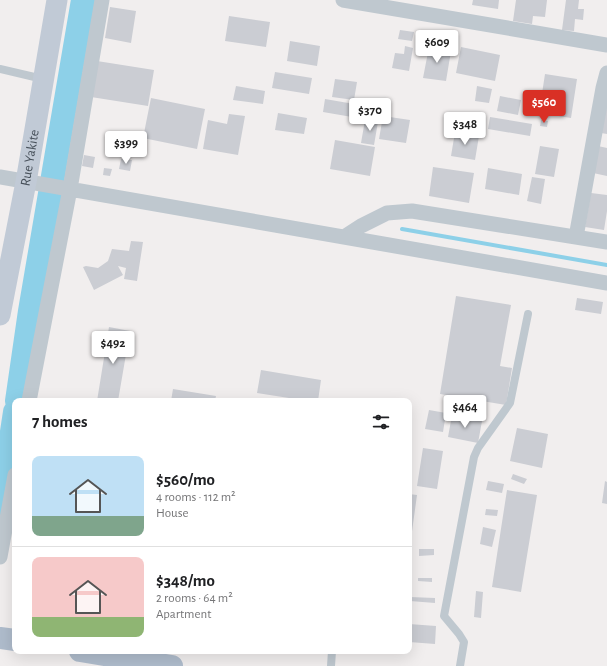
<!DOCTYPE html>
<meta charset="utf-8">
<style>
:root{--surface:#fff;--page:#f6f6f6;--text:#202124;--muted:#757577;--line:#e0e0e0;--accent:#d93025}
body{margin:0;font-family:"Alegreya Sans",sans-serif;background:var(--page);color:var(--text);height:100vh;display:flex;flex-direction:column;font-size:15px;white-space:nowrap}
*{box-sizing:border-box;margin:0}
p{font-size:13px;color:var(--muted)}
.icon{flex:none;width:22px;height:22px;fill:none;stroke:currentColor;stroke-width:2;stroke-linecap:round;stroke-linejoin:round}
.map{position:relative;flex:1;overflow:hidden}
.side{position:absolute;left:12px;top:398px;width:400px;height:256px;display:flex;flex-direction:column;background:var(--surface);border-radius:8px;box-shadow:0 4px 16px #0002}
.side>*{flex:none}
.price{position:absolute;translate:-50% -34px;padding:0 9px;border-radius:4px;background:#fff;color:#222;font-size:13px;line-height:26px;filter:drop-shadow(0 1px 2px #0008)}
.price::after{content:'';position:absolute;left:50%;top:24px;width:12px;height:9px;margin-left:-6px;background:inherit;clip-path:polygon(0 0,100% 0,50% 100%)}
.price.selected{background:var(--accent);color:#fff}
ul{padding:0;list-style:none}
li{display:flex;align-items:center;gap:12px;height:100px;padding:0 20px}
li+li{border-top:1px solid var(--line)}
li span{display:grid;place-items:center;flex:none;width:112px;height:80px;border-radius:8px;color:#555}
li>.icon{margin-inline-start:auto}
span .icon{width:48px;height:48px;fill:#fffc;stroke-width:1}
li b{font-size:17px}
h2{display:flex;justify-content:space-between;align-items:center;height:48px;padding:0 20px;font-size:17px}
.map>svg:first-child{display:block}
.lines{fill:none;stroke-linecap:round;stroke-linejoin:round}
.stream{stroke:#8dd0e8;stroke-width:4}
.river{stroke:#8dd0e8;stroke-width:24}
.building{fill:#cbcdd3}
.lane{stroke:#bfc8cf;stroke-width:8}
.street{stroke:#bfc8cf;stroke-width:15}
.secondary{stroke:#c1cad6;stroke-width:21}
.primary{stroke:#afbccc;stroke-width:22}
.labels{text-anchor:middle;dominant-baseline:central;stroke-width:3.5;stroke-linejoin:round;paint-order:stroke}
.street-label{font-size:14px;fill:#47505a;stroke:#fff}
</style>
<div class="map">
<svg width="607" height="666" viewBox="0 0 607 666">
<rect width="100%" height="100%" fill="#f1eeee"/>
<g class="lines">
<path class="stream" d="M 402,229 L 607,265"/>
<path class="river" d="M 17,401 L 30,311 L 83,0
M 0,510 L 15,412"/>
</g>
<path class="building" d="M 473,0 L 499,0 L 498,9 L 472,5 Z
M 516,0 L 547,0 L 545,17 L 533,16 L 532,24 L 513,21 Z
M 566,0 L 579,0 L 578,9 L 584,9 L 583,20 L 575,19 L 574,31 L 562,30 Z
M 110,7 L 136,11 L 131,43 L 105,38 Z
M 229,16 L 270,22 L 266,47 L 225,41 Z
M 400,30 L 414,32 L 412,41 L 398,39 Z
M 290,41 L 320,46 L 317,66 L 287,61 Z
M 405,46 L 413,48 L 409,71 L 392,68 L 395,53 L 404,54 Z
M 429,47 L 451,51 L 446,81 L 423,78 Z
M 461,47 L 500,55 L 495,81 L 456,73 Z
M 97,61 L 154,70 L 148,106 L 91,97 Z
M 275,72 L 312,78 L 309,94 L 272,88 Z
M 545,74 L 577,79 L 571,118 L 539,113 Z
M 335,79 L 357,82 L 354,100 L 332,97 Z
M 236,86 L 265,91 L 263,104 L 233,100 Z
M 477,86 L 492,89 L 489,103 L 475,101 Z
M 500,96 L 521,100 L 518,115 L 497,111 Z
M 151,98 L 205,109 L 197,149 L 143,138 Z
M 325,99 L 354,104 L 352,117 L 323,112 Z
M 607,101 L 607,134 L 601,133 Z
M 278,113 L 307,118 L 304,134 L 275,130 Z
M 229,114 L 245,116 L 238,155 L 203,149 L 208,120 L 227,124 Z
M 383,116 L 410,120 L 406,143 L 379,139 Z
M 490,117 L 532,124 L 530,136 L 488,129 Z
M 365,120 L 378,122 L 374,145 L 361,143 Z
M 541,120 L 548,121 L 547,127 L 540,126 Z
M 455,132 L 479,136 L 475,160 L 451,156 Z
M 335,140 L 375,147 L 370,176 L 330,169 Z
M 540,146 L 559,149 L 554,177 L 535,174 Z
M 598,146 L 607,148 L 607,176 L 593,173 Z
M 84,155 L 95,157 L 93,168 L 82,166 Z
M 121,159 L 132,160 L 130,171 L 119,169 Z
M 433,167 L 474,173 L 469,203 L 429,196 Z
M 104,168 L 112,169 L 110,176 L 103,175 Z
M 488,168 L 522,174 L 519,195 L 485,189 Z
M 532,177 L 545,179 L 541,204 L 527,201 Z
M 591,193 L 607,195 L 607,211 L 604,230 L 585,227 Z
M 131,241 L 143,242 L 137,281 L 124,279 L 126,268 L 118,266 L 123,275 L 94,290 L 83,267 L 86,266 L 98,268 L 108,261 L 112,249 L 129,251 Z
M 456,296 L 511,305 L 500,366 L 512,368 L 506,405 L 440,394 Z
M 577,298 L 603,302 L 601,314 L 575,310 Z
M 109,327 L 130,331 L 118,401 L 97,401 Z
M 261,370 L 321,380 L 318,401 L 308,401 L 257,393 Z
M 173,389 L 216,396 L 215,401 L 171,401 Z
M 429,410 L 446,413 L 443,432 L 425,429 Z
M 452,415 L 482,421 L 478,443 L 448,437 Z
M 517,428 L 548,434 L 542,468 L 510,461 Z
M 423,448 L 443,451 L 437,489 L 417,486 Z
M 513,474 L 527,479 L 524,484 L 511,479 Z
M 488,481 L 504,484 L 502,493 L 486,490 Z
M 605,481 L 607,482 L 607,504 L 602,503 Z
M 507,490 L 537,495 L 521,592 L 492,587 Z
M 409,494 L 417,495 L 410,546 L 409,546 Z
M 486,509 L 498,510 L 497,516 L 485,515 Z
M 483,527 L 496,530 L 492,547 L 480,544 Z
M 419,549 L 434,549 L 434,555 L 419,556 Z
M 418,578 L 432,578 L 432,582 L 418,581 Z
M 476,591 L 483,592 L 481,618 L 474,617 Z
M 410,597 L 435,598 L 435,603 L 410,601 Z
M 409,624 L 436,626 L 435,644 L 409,642 Z"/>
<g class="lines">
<path class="lane" d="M 0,69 L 43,79
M 331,666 L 332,651
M 460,666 L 464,642 L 459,634 L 444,616 L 474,457 L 478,448 L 510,403 L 528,314"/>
<path class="street" d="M 343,0 L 607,45
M 0,177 L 607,283
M 344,237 L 361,226 L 387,213 L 412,211 L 607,242
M 576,237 L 603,88 L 607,73
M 29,401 L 70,189 L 102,0
M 0,557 L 15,475"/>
<path class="secondary" id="s1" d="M 0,315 L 26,182 L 57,0"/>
<path class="primary" d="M 0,638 L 15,640
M 80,651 L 172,666"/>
</g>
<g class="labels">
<g class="street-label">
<text stroke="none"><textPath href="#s1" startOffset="160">Rue Yakite</textPath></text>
</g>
</g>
</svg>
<b class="price" style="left:437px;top:64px">$609</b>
<b class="price selected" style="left:544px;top:124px">$560</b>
<b class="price" style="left:370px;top:132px">$370</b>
<b class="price" style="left:465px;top:146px">$348</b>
<b class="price" style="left:126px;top:165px">$399</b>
<b class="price" style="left:113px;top:365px">$492</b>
<b class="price" style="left:465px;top:429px">$464</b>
<section class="side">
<h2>7 homes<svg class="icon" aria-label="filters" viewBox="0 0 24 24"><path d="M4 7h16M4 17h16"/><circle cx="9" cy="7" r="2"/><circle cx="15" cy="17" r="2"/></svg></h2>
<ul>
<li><span style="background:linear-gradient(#bfe0f5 75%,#7fa58c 0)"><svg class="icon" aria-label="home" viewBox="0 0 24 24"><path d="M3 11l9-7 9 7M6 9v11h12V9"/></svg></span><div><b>$560/mo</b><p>4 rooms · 112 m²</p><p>House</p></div></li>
<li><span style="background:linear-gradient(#f6c9c9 75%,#8fb573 0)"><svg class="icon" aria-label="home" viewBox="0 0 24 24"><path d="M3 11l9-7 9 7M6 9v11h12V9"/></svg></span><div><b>$348/mo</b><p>2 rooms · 64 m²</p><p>Apartment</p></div></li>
</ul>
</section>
</div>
